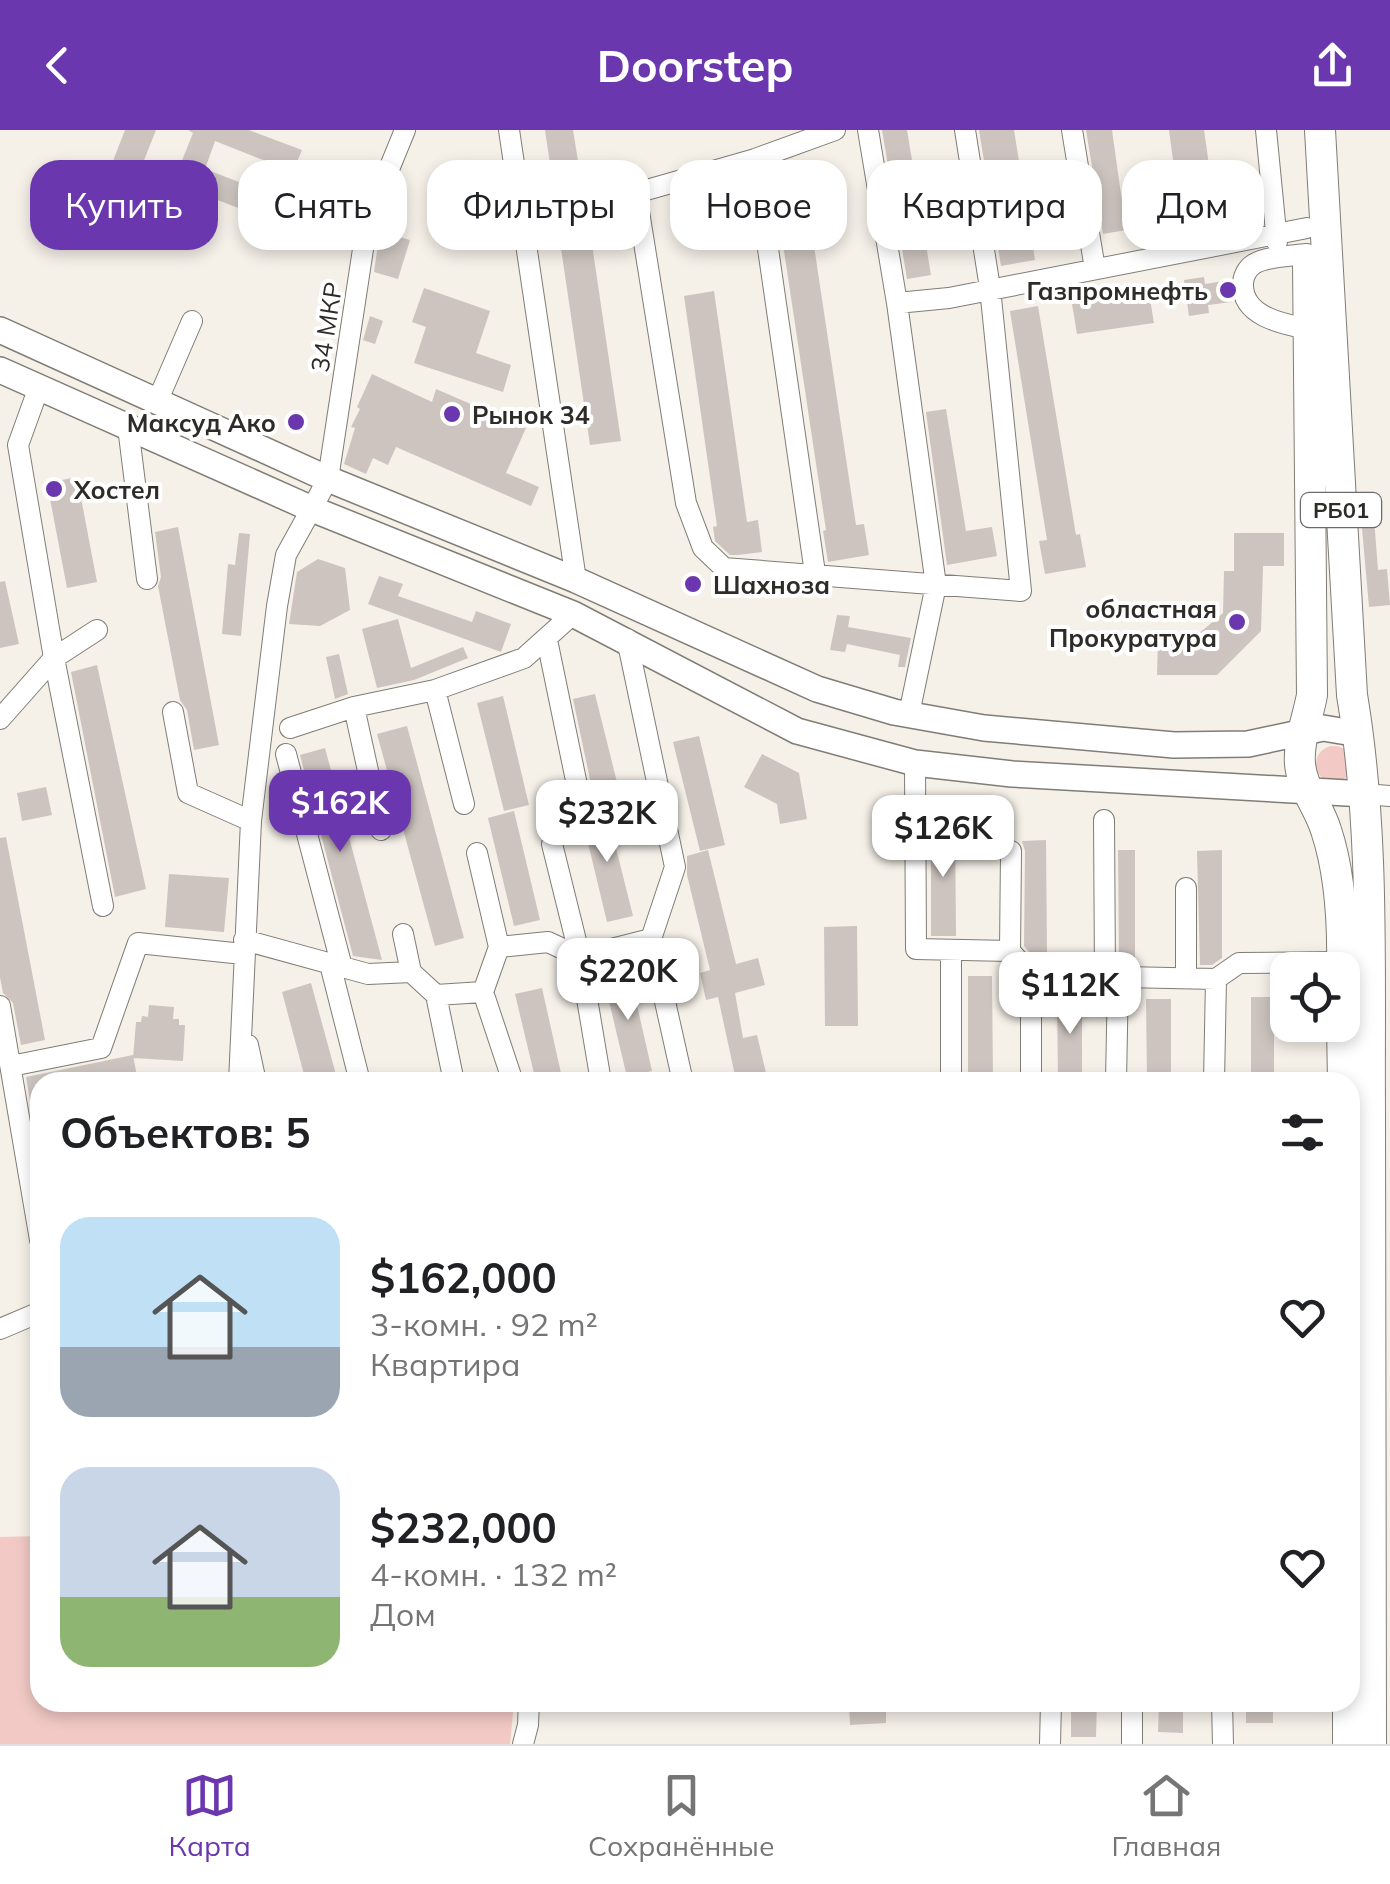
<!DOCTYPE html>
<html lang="ru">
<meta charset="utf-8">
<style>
:root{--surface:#fff;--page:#f2f2f2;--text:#202124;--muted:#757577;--line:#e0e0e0;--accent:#6a37ae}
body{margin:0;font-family:Mulish,sans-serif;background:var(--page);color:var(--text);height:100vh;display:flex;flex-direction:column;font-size:38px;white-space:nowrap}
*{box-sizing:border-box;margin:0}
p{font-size:32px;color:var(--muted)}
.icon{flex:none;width:55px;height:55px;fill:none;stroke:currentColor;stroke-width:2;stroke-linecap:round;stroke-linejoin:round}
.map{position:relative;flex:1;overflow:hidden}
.details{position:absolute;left:30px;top:942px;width:1330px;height:640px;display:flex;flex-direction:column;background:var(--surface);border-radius:30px;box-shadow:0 5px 15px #0003}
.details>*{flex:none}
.banner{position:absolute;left:30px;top:30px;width:1330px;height:90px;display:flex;gap:20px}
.controls{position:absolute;left:1270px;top:822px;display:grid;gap:20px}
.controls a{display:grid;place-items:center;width:90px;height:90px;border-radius:20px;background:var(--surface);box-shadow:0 5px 15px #0003;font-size:50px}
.price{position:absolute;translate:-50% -85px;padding:0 22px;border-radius:20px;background:#fff;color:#222;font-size:32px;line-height:65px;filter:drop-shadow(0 2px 5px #0008)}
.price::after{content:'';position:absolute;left:50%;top:60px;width:30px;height:22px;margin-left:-15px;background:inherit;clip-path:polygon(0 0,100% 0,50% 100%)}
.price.selected{background:var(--accent);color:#fff}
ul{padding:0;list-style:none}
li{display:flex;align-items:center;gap:30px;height:250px;padding:0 30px}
li span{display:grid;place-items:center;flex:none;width:280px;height:200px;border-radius:30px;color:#555}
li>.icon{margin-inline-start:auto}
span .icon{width:120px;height:120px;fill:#fffc;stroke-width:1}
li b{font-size:42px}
h2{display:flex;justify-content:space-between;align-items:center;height:120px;padding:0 30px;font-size:42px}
.tag{padding:0 35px;border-radius:30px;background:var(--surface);box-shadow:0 5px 15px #0003;font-size:35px;line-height:90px}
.tag.selected{background:var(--accent);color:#fff}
header{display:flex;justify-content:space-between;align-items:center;height:130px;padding:0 30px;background:var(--accent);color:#fff;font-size:45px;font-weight:700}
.tabs{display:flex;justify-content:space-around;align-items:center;height:140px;border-top:2px solid var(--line);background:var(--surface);font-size:28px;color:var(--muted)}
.tabs a{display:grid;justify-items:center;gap:5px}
.tabs .selected{color:var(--accent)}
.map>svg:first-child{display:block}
.green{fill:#f2c9c5}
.building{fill:#cdc4bf}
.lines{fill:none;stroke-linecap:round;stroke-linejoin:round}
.minor-casing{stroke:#817d75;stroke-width:22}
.major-casing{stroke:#817d75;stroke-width:28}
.highway-casing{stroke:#817d75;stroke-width:32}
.minor{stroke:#fff;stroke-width:20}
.major{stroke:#fff;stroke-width:25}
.highway{stroke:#fff;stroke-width:30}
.poi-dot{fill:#6a37ae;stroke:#fff;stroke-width:4}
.labels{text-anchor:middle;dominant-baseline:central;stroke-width:8;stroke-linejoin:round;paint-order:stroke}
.shield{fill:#fff;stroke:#6d6b69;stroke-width:2.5}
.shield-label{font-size:22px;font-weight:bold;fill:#2e2c29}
.poi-label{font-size:25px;font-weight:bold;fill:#2e2c29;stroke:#fff;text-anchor:end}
.street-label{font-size:25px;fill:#2e2c29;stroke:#fff}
</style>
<header><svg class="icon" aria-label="back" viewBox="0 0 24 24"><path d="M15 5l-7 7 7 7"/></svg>Doorstep<svg class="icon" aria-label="share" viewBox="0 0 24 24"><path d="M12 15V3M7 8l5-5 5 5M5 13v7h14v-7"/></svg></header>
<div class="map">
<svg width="1390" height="1614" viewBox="0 0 1390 1614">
<rect width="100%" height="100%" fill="#f5f0e8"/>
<path class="green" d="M1316 634a18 18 0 1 1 36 0a18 18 0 1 1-36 0Z
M 40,1406 L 40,1572 L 514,1573 L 510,1614 L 0,1614 L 0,1407 Z"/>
<path class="building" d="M 125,0 L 156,0 L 129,68 L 183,89 L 172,116 L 92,85 Z
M 188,0 L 249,0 L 302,20 L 297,32 L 308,36 L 303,51 L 271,38 L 273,34 L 215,11 L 205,39 L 283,69 L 278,82 L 290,86 L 278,116 L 247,104 L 254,84 L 173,53 L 193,3 Z
M 545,0 L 573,0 L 582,56 L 554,61 Z
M 882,0 L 907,0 L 931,145 L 907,149 Z
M 979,0 L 1014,0 L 1035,130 L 1001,136 Z
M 1086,0 L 1112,0 L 1126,100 L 1103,104 Z
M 1169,0 L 1204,0 L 1215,77 L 1180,82 Z
M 805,56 L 856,395 L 864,394 L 869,425 L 828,432 L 823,401 L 826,400 L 775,61 Z
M 589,94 L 621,311 L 590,315 L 558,98 Z
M 380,101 L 410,110 L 398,149 L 374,142 Z
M 1204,147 L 1205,154 L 1230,150 L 1232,172 L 1208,175 L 1209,183 L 1189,186 L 1184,150 Z
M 424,158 L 490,181 L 476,223 L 511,235 L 503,262 L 414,233 L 426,197 L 412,192 Z
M 714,161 L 747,392 L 758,390 L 762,422 L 738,425 L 730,425 L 715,411 L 713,397 L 717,396 L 684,166 Z
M 1138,162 L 1139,165 L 1149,163 L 1154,193 L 1077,204 L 1072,174 Z
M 1038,176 L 1076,405 L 1080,404 L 1086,437 L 1045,444 L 1039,411 L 1047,410 L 1010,181 Z
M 370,186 L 383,191 L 375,214 L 363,210 Z
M 372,244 L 432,272 L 436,259 L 526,298 L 506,343 L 539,357 L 531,376 L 396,317 L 388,335 L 373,328 L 366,344 L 344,334 L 355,298 L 351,297 L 360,279 L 357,277 Z
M 946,279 L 966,401 L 992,397 L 997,426 L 947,435 L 926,282 Z
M 77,347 L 97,452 L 67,458 L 47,353 Z
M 1373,375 L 1378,440 L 1387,439 L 1390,475 L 1369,477 L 1360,376 Z
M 178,397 L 219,615 L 194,620 L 187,580 L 180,570 L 158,456 L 161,447 L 155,402 Z
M 239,403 L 250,404 L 241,506 L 222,504 L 228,434 L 235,435 Z
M 1234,403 L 1284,403 L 1284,436 L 1263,436 L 1261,501 L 1217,545 L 1157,545 L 1158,511 L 1190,511 L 1223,483 L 1224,441 L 1234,441 Z
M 318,429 L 345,438 L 350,480 L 320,496 L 289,494 L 297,442 Z
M 379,446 L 403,454 L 398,466 L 472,492 L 476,481 L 511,494 L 501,522 L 368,474 Z
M 5,451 L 19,514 L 0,518 L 0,452 Z
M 837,485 L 850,486 L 848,497 L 911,508 L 905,537 L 898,537 L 900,525 L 847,514 L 845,522 L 830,520 Z
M 398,489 L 411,538 L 463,517 L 468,528 L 414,550 L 377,558 L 362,499 Z
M 339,524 L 348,564 L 335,569 L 326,527 Z
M 97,535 L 146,759 L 115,767 L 71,542 Z
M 595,564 L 622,672 L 596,678 L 573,569 Z
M 503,566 L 529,675 L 504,681 L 477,573 Z
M 407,596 L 464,808 L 435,816 L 377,604 Z
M 699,606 L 725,715 L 700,721 L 673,612 Z
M 325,618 L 382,830 L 353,826 L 300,625 Z
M 762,624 L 799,643 L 807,689 L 780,694 L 777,674 L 744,657 Z
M 46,657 L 52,685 L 22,691 L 17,663 Z
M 606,678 L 633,786 L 607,792 L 581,684 Z
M 514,681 L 540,790 L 514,796 L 488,688 Z
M 931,693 L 955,693 L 956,806 L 931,806 Z
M 6,707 L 45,910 L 21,915 L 13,873 L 3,863 L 0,847 L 0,708 Z
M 1046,710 L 1047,826 L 1033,826 L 1024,816 L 1025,721 L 1022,711 Z
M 708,720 L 736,834 L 758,828 L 765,855 L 735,863 L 743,908 L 757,905 L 766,943 L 736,950 L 718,867 L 706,870 L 700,843 L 710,840 L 687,745 L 687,726 Z
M 1118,720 L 1135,720 L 1135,834 L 1119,833 Z
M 1222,720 L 1222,828 L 1212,835 L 1200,835 L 1197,721 Z
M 169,744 L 229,748 L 224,802 L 165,797 Z
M 857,796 L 858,896 L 825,896 L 824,797 Z
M 629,840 L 652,941 L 627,947 L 603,846 Z
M 968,846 L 992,846 L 993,952 L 968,952 Z
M 311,853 L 338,952 L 306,952 L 282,862 Z
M 542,858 L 563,952 L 536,952 L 515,864 Z
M 1057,862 L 1082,862 L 1082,952 L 1058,952 Z
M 1251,867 L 1274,867 L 1274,952 L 1251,952 Z
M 1146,869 L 1171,869 L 1171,952 L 1147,952 Z
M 149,875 L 174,877 L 173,889 L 179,889 L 179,895 L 185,895 L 183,931 L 133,928 L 136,892 L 141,892 L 142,886 L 148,887 Z
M 133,925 L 138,952 L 40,952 L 40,1008 L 36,1008 L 26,947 Z
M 849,1572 L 886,1572 L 886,1593 L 850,1595 Z
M 1071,1572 L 1097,1572 L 1096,1607 L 1071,1607 Z
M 1159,1572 L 1183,1572 L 1183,1603 L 1158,1602 Z
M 1246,1572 L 1273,1572 L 1273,1593 L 1246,1593 Z"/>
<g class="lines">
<g class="minor-casing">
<path id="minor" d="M 509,0 L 576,450
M 868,0 L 897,173 L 936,455 L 909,584
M 1072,0 L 1095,139
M 1266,0 L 1277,112
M 755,29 L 815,443
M 636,63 L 686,373 L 703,418 L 724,438 L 1021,461 L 990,158 L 965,0
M 521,80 L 636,63 L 755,29 L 835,0
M 1307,124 C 1292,126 1266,126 1254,134 C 1247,138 1243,147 1243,154 C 1242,187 1284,194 1308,199
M 897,173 L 949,168 L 1307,98
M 39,257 L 18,315 L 54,528 L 103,776
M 157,272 L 192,191
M 128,297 L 147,449
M 627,509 L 675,737 L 651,809 L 683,952
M 547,510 L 578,660
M 354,577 L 381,700
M 173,582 L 188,663 L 251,691
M 0,589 L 54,528 L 97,500
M 290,598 L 354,577 L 435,560
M 286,624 L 342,837
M 915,633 L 916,819 L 1010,821 L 1031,845 L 1216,849 L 1239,833 L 1342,832
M 1365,664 L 1390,666
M 464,674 L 435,560 L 524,528 L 573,484
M 1104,690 L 1105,847
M 552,714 L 580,827 L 601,952
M 477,723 L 499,817 L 483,862
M 403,804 L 411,842
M 244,810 L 368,844 L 411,842 L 436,865 L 483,862 L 513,952
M 499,817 L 548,812 L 580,827 L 651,809
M 951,821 L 951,952
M 1010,821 L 1011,721
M 330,834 L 360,952
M 1031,845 L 1031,952
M 1186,848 L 1186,758
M 436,865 L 454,952
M 0,876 L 40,1110
M 248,915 L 256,952
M 11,936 L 101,918 L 138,813 L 243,824
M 239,952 L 251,691 L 277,476 L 286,425 L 328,349 L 367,93 L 405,0
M 1116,952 L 1118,847
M 1214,952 L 1216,849
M 0,1199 L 40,1182
M 1132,1572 L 1132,1614
M 1222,1572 L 1223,1614
M 523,1614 L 528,1595 L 529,1572
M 1050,1614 L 1051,1572"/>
</g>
<g class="major-casing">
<path id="major" d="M 0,200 L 328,349 L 576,450 L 817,559 L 894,582 L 984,598 L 1174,615 L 1248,614 L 1323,598 L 1359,604
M 0,240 L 312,379 L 573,484 L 797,601 L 915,633 L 1012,644 L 1365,664"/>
</g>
<g class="highway-casing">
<path id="highway" d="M 1320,0 L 1352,565 C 1375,702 1369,844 1370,983 C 1371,1193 1370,1404 1371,1614
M 1308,132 L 1312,565 C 1308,587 1298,612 1300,634 C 1302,658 1319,677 1326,700 C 1340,742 1343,795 1342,840
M 1342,895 L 1343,952
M 1348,1572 L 1348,1614"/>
</g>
<use href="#minor" class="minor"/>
<use href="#major" class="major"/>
<use href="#highway" class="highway"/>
</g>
<g class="poi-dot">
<circle cx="1228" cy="160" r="10"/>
<circle cx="452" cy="284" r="10"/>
<circle cx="296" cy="292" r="10"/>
<circle cx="54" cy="359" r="10"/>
<circle cx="693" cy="454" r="10"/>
<circle cx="1237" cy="492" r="10"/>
</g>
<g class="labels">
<rect class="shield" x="1301" y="363" width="80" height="34" rx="8"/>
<g class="shield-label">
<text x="1341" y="380">РБ01</text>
</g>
<g class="poi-label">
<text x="1208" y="160">Газпромнефть</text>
<text x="472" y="284" text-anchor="start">Рынок 34</text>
<text x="276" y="292">Максуд Ако</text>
<text x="74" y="359" text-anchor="start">Хостел</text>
<text x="713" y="454" text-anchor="start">Шахноза</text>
<text x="1217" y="478">областная<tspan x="1217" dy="29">Прокуратура</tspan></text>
</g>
<g class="street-label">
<text transform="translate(326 197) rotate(-81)">34 МКР</text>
</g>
</g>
</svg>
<div class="controls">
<a><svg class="icon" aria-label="locate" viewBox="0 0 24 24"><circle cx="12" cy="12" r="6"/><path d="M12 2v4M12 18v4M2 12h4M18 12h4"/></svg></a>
</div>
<b class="price selected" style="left:340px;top:725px">$162K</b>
<b class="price" style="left:607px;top:735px">$232K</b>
<b class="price" style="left:943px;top:750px">$126K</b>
<b class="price" style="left:628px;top:893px">$220K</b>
<b class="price" style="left:1070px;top:907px">$112K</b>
<div class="banner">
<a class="tag selected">Купить</a>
<a class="tag">Снять</a>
<a class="tag">Фильтры</a>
<a class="tag">Новое</a>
<a class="tag">Квартира</a>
<a class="tag">Дом</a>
</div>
<section class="details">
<h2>Объектов: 5<svg class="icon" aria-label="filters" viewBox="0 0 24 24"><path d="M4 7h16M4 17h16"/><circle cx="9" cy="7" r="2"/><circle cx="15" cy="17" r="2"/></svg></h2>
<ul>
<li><span style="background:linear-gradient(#bfe0f5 65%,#9aa5b1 0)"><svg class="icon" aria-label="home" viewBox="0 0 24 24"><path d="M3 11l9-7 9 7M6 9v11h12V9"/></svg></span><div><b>$162,000</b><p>3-комн. · 92 m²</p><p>Квартира</p></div><svg class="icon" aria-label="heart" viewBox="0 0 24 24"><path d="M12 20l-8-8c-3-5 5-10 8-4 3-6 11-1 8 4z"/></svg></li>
<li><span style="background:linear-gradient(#c9d6e8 65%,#8fb573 0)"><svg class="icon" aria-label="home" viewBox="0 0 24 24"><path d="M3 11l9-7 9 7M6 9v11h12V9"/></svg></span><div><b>$232,000</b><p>4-комн. · 132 m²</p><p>Дом</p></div><svg class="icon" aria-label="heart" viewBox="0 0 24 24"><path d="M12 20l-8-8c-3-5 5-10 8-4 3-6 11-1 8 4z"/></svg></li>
</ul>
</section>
</div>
<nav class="tabs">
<a class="selected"><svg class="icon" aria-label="map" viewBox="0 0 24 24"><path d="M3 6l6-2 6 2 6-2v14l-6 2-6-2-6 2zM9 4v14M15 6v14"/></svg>Карта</a>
<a><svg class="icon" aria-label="saved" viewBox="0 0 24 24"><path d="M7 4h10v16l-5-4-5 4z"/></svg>Сохранённые</a>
<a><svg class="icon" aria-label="home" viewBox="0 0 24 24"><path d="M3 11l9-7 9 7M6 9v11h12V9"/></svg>Главная</a>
</nav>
